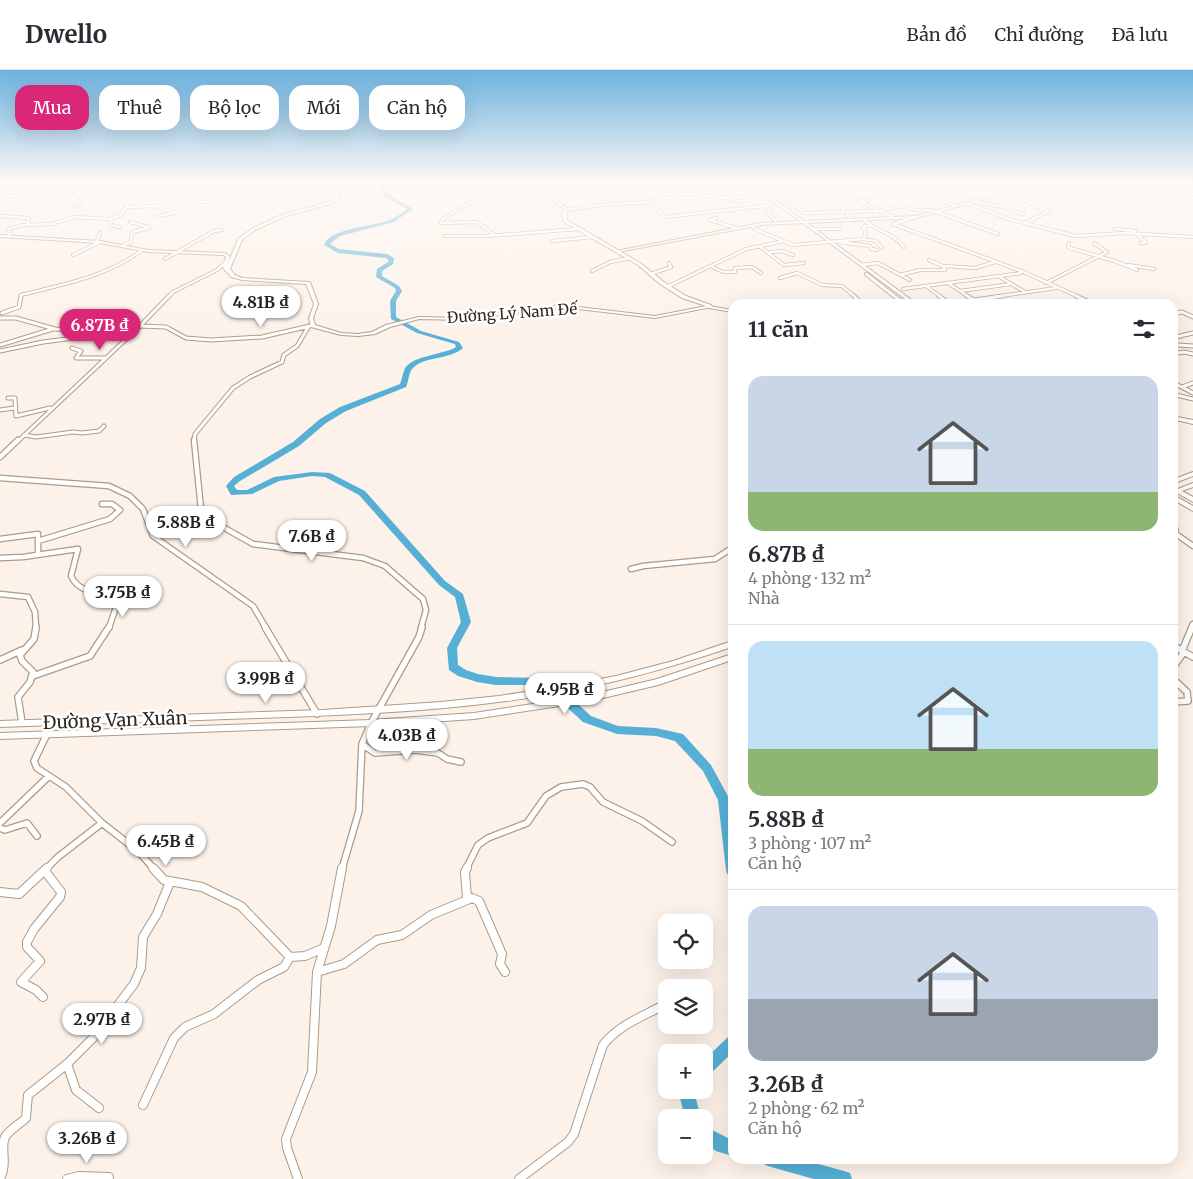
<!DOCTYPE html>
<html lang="vi">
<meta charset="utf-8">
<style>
:root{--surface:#fff;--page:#f7f7f7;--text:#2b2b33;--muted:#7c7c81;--line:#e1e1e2;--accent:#db2777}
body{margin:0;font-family:Merriweather,serif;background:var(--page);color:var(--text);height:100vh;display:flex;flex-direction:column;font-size:19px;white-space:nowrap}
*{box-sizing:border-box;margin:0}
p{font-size:16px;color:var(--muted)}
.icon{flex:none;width:28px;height:28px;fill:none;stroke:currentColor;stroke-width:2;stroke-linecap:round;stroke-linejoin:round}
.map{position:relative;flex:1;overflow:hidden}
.panel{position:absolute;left:728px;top:229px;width:450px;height:865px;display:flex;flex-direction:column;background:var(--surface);border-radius:15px;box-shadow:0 5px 20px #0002}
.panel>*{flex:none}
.guide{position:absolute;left:15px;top:15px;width:475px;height:45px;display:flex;gap:10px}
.fabs{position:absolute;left:658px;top:844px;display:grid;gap:10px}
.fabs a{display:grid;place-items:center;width:55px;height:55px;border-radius:10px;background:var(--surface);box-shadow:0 5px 20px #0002;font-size:25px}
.price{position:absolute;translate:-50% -42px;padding:0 11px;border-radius:18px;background:#fff;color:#222;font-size:16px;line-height:32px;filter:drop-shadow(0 1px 2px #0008)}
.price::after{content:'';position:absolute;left:50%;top:30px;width:15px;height:11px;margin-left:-8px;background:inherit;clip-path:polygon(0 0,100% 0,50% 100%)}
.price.current{background:var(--accent);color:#fff}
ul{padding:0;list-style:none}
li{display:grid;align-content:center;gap:10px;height:265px;padding:0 20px}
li+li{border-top:1px solid var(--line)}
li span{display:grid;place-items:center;height:155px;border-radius:15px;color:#555}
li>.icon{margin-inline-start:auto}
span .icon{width:90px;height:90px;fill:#fffc;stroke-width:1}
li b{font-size:21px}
h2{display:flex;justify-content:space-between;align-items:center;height:60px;padding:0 20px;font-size:21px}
.tag{padding:0 18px;border-radius:15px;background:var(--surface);box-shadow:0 5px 20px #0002;font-size:18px;line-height:45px}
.tag.current{background:var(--accent);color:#fff}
header{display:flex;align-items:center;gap:30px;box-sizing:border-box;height:70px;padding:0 25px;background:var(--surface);border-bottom:1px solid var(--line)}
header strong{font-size:24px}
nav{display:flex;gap:28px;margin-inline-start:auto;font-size:18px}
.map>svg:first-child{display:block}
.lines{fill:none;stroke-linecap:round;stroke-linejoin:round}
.river{fill:#56b0d5;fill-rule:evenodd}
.minor-far4-casing{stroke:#af9a86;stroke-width:4}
.minor-far3-casing{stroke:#af9a86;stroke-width:5}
.minor-far2-casing{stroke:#af9a86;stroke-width:7}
.minor-far1-casing{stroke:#af9a86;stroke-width:8}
.minor-casing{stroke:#af9a86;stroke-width:10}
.tertiary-casing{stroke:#af9a86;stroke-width:2}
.secondary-casing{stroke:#af9a86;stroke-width:2}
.motorway-casing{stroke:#d1cfce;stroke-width:2}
.minor-far4{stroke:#fff;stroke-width:2.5}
.minor-far3{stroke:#fff;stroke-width:3}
.minor-far2{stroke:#fff;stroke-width:4.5}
.minor-far1{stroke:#fff;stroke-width:5.5}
.minor{stroke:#fff;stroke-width:8}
.tertiary{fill:#fff;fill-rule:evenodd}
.secondary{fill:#fff;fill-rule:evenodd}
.motorway{fill:#e07b8f;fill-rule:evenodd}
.labels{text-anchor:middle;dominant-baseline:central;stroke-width:5;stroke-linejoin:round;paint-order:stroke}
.far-street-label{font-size:15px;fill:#30271f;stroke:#fff}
.street-label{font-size:18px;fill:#30271f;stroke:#fff}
</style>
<header>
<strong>Dwello</strong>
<nav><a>Bản đồ</a><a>Chỉ đường</a><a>Đã lưu</a></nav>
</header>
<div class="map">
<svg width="1193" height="1109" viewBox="0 0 1193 1109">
<rect width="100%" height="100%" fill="#fcf2ea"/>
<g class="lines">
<path class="river" d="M 376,114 L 381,114 L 388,124 L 413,139 L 394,152 L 340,166 L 330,174 L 339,179 L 387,184 L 394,188 L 393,194 L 382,201 L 382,206 L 399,216 L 402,221 L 396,231 L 396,247 L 421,261 L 459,272 L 463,278 C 450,290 424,286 413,298 C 408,303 409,311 406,317 L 346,341 L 326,353 L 299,376 L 240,411 L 234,416 L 237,420 L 247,420 L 274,407 L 312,402 L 330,403 L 365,421 L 445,511 L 463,524 L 471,552 L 457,578 L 458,595 L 466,600 L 478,604 L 496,607 L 541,608 L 567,624 L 591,646 L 618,656 L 656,658 L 683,664 L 711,695 L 730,730 L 732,750 L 732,806 L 727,804 L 726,800 L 718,730 L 703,701 L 675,671 L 656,666 L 617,664 L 583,652 L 559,630 L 535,615 L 496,615 L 477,612 L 458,606 L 449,600 L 447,578 L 461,552 L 455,527 L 439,515 L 359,425 L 325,407 L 312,406 L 279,411 L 252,424 L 231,425 L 226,416 L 234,407 L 293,372 L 320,349 L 340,337 L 400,314 C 402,309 403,303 405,298 C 414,285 443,285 456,277 L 455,274 L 417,263 L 391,249 L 390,231 L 396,221 L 395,218 L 376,207 L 377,199 L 388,192 L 389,190 L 386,188 L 338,183 L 324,175 C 331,157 374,157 390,150 C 396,147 402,143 407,139 L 384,126 Z
M 732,965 L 732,983 L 709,1005 L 704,1008 L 704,990 L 727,968 Z
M 684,1020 L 700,1020 L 696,1029 L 701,1048 L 685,1048 L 680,1028 Z
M 704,1056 L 732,1070 L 732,1086 L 716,1081 L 704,1073 Z
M 763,1089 L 800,1089 L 844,1101 L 850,1103 L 852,1109 L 814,1109 L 771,1097 L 765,1095 Z"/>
<g class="minor-far4-casing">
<path id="minor-far4" d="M 125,114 L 122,120 L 132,125 L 131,131 L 126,136
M 190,114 L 207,119 L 224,114
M 675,114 L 676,124
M 752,114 L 784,127 L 804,143 L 879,141 L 901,136 L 916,140 L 931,140 L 998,164
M 817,114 L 822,119 L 830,122 L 851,150
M 881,114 L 893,117 L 900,114
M 901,114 L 956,136
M 1140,114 L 1168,123 L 1193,124
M 150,119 L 169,120 L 177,114
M 61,120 L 79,123 L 78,125 L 83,128 L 79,131 L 81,134 L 74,136
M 884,121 L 893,117
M 196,123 L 192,122 L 198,118
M 1009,124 L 1049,141 L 1025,153
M 1096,124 L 1092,122 L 1110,114
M 0,127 L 55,123
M 729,127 L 735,131 L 746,131
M 47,131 L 54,124 L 73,114
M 649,131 L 664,147 L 765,136 L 772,140 L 767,142 L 777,153
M 859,131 L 896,149
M 861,131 L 867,131 L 870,127
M 971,131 L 999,136 L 1023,144
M 201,132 L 206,132 L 216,126 L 216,124 L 204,122 L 210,118
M 472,132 L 443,149 L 441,153 L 477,152 L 494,165
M 966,133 L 1012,150 L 1076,166 L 1125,163 L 1193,167
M 19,134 L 30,129 L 29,124
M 127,137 L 157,136 L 175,143 L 158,146
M 567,140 L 599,135 L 649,132 L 664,124 L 692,124 L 728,128 L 747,119
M 0,146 L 29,148 L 28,155
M 716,148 L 710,150 L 737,158
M 110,149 L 111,155 L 119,157
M 864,150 C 877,161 893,163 904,177
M 130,152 L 148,157
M 893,154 L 1024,202 L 1079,227
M 893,154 L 916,147
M 752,156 L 757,160 L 793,175 L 863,169 L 866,164 L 863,157 L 870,155
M 812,159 L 839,159
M 1115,159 L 1136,161
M 1138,165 L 1146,173 L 1141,173
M 9,166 L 10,162 L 8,159 L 24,155 L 52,154 L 75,147 L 110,149 L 122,145 L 122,141 L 129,137
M 445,166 L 488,166 L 578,159
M 863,169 L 876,171 L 882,178
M 552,171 L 592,167
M 96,172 L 100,163
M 840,172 L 870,176 L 871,179 L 877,180
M 1069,173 L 1068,177 L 1073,179 L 1115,191 L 1137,200
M 122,176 L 131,172 L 132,162 L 149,158
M 759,176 L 784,195 L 804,193
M 770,182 L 782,181 L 793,185
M 73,185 L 100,172
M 165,189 L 214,161 L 222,160
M 861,195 L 878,193 L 910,210
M 1128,195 L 1154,199
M 711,196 L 723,202 L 735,202 L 735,198 L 752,197 L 761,203
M 944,196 L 975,198 L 995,192
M 592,201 L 610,192 L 630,188
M 651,204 L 671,197 L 669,193
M 900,205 L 920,200 L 945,200 L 943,196 L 929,190
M 998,206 L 1025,222
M 780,208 L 797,203 L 822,215 L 842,216 L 855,227
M 948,213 L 969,227
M 1046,213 L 1107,182 L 1094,173
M 926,216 L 941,227
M 667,217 L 746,179 L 784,171
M 903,219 L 1021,203
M 960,221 L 1011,214
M 21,227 L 21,225 C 61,215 109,206 142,180
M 168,227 L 173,222 L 217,200 L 227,191
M 994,227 L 1056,218"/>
</g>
<g class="minor-far3-casing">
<path id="minor-far3" d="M 854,226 L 862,234
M 939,226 L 949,233
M 967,226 L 980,234
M 1076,226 L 1094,234
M 945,234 L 1003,226
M 2,243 L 19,237 L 21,226
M 1172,244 L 1182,242 L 1193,247
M 0,248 L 16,248 L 55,259 L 132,262
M 140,256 L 166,257 L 186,268 L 211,270 L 262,267 L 310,256
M 1172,268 L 1193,263
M 0,275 L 53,259
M 1178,275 L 1193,276
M 72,278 L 81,281 L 76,288 L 105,288
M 0,281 L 43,272 L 106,264
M 1172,284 L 1184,282 L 1193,284
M 1172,312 L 1193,323
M 1182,317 L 1193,313
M 1172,324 L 1193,329
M 8,328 L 15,328 L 16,346 L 50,338
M 0,340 L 14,338
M 24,365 L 36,367 L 73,362 L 82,363 L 99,361 L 104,356
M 17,372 L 140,256 L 169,226
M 194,372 L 195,364 L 233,318 L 250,307 L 282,292 L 284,285 L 297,276 L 309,256"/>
</g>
<g class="minor-far2-casing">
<path id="minor-far2" d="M 194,370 L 201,439 L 205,447 L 253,474 L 363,488 L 385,496 L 423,529 L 426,540 L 421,558
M 0,387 L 18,370
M 0,408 L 109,416 L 130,426 L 143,439 L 153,466 L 253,536 L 266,558
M 1172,455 L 1175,458 L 1176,464 L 1193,476
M 0,469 L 38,464 L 38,485
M 38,471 L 110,449 L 120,440 L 112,434 L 102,434
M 0,488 L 23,487 L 78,479 L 71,506 C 81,527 105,521 124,525 L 115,540 L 109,558
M 631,499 L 643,496 L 715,489 L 732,478
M 0,524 L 28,527 L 35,542 L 36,558
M 1191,558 L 1193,554"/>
</g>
<g class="minor-far1-casing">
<path id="minor-far1" d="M 265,557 L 317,644
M 1172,575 L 1193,587
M 1182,581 L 1192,557
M 0,590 L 22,580
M 1172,599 L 1184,582
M 33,606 L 90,586 L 109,557
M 1172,608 L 1187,622 L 1188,631 L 1172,632
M 22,653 L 18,627 L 30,612 L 33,602 L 22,591 L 20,585 L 34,569 L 36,557
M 47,664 L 34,691 L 37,698 L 66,717 L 102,753 L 139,782 L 154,799
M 362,674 L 375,683 L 415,680 L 438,683 L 447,689 L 461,692
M 0,753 L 49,706
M 0,758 L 5,760 L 27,753 L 37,766
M 46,799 L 58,787 L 102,753
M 342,799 L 359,741 L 362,674 L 371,653 L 419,567 L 422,557
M 466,799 L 478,775 L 488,768 L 527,753 L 546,726 L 561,717 L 583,714 L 590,717 L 603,732 L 642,751 L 672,772"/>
</g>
<g class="minor-casing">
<path id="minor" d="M 153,798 L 164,810 L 202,817 L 241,836 L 290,887 L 305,886 L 324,878
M 0,822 L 19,824 L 47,798
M 467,828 L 465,802 L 467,798
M 317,902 L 344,894 L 377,870 L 402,865 L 431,845 L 472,828 L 479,831 L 502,884 L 500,894 L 505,902
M 43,927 L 36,920 L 21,912 L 40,891 L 27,877 L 27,872 L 34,859 L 60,827 L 61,822 L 45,801
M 67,994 L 76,1020 L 99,1038
M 143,1035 L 174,968 L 185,957 L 214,944 L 258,910 L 284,897 L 290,887
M 0,1109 C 8,1093 0,1078 5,1067 C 10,1059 20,1054 26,1048 L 28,1025 L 67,994 L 93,968 L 134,914 L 141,898 L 143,867 L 157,844 L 170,812
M 67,1109 L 79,1106 L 109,1107
M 298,1109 L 287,1078 L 286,1069 L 312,1002 L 317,902 L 331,856 L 342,798
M 519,1109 L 568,1072 L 574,1064 L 603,975 C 618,956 639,948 660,937"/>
</g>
<g class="tertiary-casing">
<path id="tertiary" d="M 745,114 L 749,114 L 781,134 L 804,151 L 916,146 L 1036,114 L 1042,114 L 916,148 L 807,153 L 917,234 L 912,234 L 803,153 L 761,155 L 618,182 L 616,181 L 761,153 L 800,151 L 779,136 Z
M 0,165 L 100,171 L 148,180 L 225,183 L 230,187 L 227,198 L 230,202 L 227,203 L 223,198 L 226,187 L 224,185 L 148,182 L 100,173 L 0,167 Z
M 865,203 L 867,203 L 907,234 L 902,234 L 865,205 Z
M 709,236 L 732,240 L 732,242 L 709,238 Z
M 1172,346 L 1193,350 L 1193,354 L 1172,349 Z"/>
</g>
<g class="secondary-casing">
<path id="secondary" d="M 334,114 L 338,114 C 340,122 340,127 334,133 L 286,146 L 255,160 L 242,170 L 230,199 L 235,205 L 242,208 L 310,212 L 318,234 L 313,248 L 315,255 L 341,263 L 358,264 L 372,262 L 386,255 L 419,247 L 463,248 L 561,235 L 655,246 L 706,236 L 682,228 L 660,214 L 638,195 L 564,152 L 562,146 L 564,139 L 547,126 L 527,114 C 539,114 558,131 567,138 L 566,146 L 567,150 L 640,193 L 664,212 L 686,226 L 711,235 L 712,237 L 655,248 L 561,237 L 463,250 L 419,249 L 390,257 L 375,264 L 358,266 L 341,265 L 311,257 L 309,248 L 314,234 L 306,214 L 242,210 L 231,207 L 226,199 L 238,169 L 253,158 L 284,144 L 332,131 C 337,126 336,121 334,114 Z
M 1193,402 L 1193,406 L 1172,414 L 1172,410 Z
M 1193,413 L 1193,417 L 1182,421 L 1193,427 L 1193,432 L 1177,423 L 1172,424 L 1172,416 L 1178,419 Z
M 1172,424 L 1193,436 L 1193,441 L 1172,429 Z
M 732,571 L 732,577 C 675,596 617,613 558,623 C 458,641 357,645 257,648 C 171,651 86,654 0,657 L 0,651 L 322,640 L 441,632 L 499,626 L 558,617 L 616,606 L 673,591 Z
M 732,584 L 732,590 L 658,615 L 586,632 L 474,649 L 371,656 L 0,669 L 0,663 L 371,650 L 474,643 L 586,626 L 657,609 Z"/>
</g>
<g class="motorway-casing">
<path id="motorway" d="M 1184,114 L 1193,116 L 1193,119 Z"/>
</g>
<use href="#minor-far4" class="minor-far4"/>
<use href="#minor-far3" class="minor-far3"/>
<use href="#minor-far2" class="minor-far2"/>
<use href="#minor-far1" class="minor-far1"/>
<use href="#minor" class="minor"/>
<use href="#tertiary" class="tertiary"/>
<use href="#secondary" class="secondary"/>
<use href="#motorway" class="motorway"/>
</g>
<linearGradient id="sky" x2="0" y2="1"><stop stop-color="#6db2e0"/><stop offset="0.42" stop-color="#fef9f6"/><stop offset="1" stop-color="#fef9f6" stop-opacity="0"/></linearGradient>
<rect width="1193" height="269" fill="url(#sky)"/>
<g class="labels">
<g class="far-street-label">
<text transform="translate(512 243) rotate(-4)">Đường Lý Nam Đế</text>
</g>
<g class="street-label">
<text transform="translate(115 650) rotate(-2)">Đường Vạn Xuân</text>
</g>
</g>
</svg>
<div class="fabs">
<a><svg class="icon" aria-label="locate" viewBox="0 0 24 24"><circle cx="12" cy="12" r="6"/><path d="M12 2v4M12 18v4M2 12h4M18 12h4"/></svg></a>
<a><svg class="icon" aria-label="layers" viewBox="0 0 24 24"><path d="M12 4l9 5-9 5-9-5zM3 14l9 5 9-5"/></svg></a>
<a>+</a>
<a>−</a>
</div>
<b class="price" style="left:261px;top:258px">4.81B ₫</b>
<b class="price current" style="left:100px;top:281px">6.87B ₫</b>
<b class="price" style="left:186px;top:478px">5.88B ₫</b>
<b class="price" style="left:312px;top:492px">7.6B ₫</b>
<b class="price" style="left:123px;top:548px">3.75B ₫</b>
<b class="price" style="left:266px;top:634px">3.99B ₫</b>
<b class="price" style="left:565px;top:645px">4.95B ₫</b>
<b class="price" style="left:407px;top:691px">4.03B ₫</b>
<b class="price" style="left:166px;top:797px">6.45B ₫</b>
<b class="price" style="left:102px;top:975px">2.97B ₫</b>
<b class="price" style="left:87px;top:1094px">3.26B ₫</b>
<div class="guide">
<a class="tag current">Mua</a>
<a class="tag">Thuê</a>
<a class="tag">Bộ lọc</a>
<a class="tag">Mới</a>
<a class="tag">Căn hộ</a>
</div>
<section class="panel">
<h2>11 căn<svg class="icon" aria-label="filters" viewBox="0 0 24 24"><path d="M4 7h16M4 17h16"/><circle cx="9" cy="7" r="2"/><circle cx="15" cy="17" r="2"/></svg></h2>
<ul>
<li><span style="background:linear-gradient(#c9d6e8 75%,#8fb573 0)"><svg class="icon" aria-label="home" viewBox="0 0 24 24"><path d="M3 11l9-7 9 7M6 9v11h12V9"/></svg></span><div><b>6.87B ₫</b><p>4 phòng · 132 m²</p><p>Nhà</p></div></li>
<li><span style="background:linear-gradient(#bfe0f5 70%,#8fb573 0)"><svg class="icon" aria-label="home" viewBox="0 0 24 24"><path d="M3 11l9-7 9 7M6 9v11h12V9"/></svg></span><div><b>5.88B ₫</b><p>3 phòng · 107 m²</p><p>Căn hộ</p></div></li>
<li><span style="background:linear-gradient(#c9d6e8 60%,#9aa5b1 0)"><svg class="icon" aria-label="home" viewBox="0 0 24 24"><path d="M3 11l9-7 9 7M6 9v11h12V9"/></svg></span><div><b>3.26B ₫</b><p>2 phòng · 62 m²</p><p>Căn hộ</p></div></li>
</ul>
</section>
</div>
